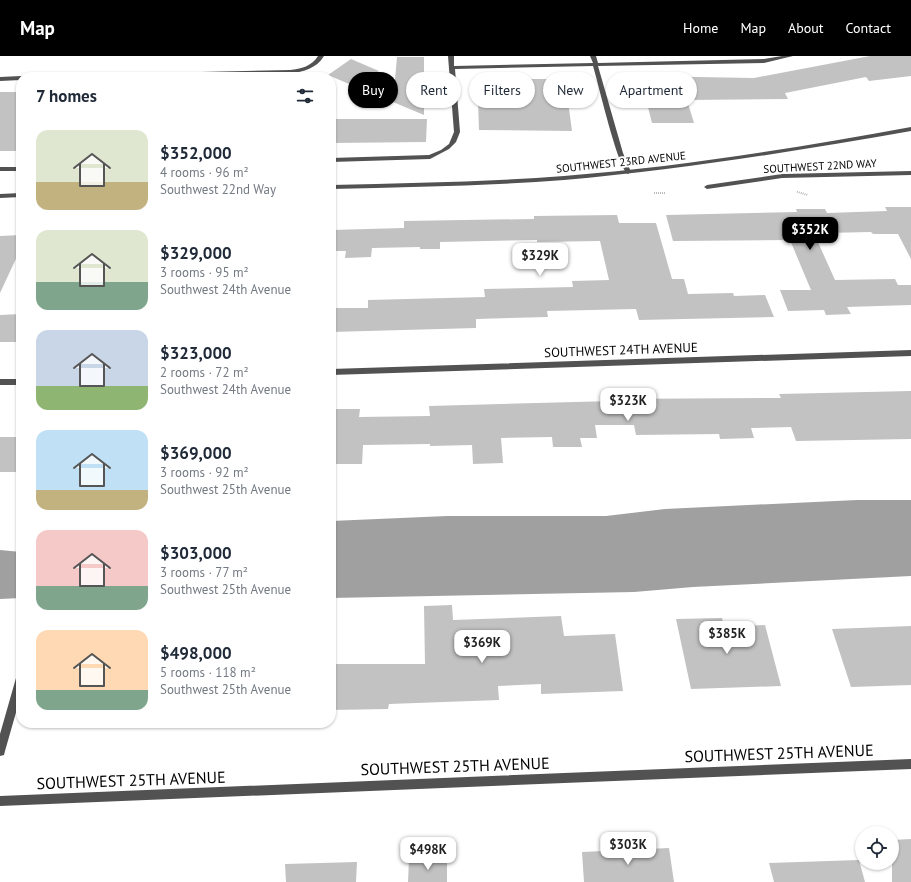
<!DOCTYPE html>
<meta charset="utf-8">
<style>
:root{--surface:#fff;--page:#f2f2f3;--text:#1f2937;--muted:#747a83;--accent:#000}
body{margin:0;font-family:"PT Sans",sans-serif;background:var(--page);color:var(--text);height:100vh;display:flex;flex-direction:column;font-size:15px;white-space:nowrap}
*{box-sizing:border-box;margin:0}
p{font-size:13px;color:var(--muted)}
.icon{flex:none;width:22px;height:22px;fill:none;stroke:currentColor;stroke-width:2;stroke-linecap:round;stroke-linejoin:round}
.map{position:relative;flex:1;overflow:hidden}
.sheet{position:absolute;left:16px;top:16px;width:320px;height:656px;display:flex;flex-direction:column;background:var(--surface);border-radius:16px;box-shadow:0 1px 3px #0004}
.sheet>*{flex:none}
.guide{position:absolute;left:348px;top:16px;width:380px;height:36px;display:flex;gap:8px}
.fabs{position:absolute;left:855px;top:770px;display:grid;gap:8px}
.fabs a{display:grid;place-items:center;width:44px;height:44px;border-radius:50%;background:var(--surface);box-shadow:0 1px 3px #0004;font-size:20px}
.price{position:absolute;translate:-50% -34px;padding:0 9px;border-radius:8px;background:#fff;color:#222;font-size:13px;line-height:26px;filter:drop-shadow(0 1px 2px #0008)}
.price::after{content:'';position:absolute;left:50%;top:24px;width:12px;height:9px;margin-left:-6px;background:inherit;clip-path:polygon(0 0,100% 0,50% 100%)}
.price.on{background:var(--accent);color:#fff}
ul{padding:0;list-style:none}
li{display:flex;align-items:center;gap:12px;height:100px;padding:0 20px}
li span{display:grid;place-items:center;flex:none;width:112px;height:80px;border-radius:12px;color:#555}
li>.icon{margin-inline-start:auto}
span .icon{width:48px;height:48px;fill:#fffc;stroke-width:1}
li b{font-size:17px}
h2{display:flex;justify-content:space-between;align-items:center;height:48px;padding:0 20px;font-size:17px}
.pill{padding:0 14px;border-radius:18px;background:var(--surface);box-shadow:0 1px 3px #0004;font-size:14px;line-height:36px}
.pill.on{background:var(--accent);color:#fff}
header{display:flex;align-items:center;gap:24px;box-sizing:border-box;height:56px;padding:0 20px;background:var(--accent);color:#fff}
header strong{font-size:19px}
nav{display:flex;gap:22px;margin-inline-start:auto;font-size:14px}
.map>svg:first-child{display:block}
.water{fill:#a0a0a0}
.building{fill:#c2c2c2}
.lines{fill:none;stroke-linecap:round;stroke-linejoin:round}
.path{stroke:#747474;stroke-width:2;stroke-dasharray:0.5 1.5;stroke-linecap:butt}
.minor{fill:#525252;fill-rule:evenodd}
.tertiary{fill:#525252;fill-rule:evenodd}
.labels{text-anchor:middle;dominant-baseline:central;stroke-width:4;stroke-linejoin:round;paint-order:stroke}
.far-street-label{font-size:11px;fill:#000;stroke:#fff}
.street-label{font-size:13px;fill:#000;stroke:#fff}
.near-street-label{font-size:16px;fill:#000;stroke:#fff}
</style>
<header>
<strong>Map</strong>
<nav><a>Home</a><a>Map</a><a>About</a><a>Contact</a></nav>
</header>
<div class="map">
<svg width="911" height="826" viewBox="0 0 911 826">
<rect width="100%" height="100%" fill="#fff"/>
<path class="water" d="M 857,444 L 911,444 L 911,520 L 693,531 L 634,536 L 331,542 L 331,465 L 447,460 L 606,460 L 665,453 Z
M 0,494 L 21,496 L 21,542 L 0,543 Z"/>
<path class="building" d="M 870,0 L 911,0 L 911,20 L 869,25 L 866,21 L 785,37 L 788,43 L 687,44 L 694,67 L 652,67 L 640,20 L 754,22 Z
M 397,1 L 424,1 L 424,59 L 393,46 Z
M 351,3 L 379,15 L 356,31 L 328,19 Z
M 522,23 L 565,23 L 572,75 L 479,74 L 478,45 L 475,45 L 475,25 L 522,25 Z
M 0,36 L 21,36 L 21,95 L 0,95 Z
M 334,63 L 427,63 L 426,86 L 331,87 Z
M 885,151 L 911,151 L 911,203 L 898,178 L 873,178 L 871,176 L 825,177 L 828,184 L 817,184 L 835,224 L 895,223 L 898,229 L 911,229 L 911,249 L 847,251 L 851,258 L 826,259 L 824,254 L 788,255 L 780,234 L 811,234 L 790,184 L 673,185 L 666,159 L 797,156 L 796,153 L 825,153 L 827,157 L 887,155 Z
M 617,159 L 619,167 L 656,167 L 672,223 L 684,223 L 688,238 L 733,237 L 734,240 L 765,239 L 774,261 L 639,264 L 636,253 L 547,255 L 548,261 L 476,263 L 476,272 L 331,276 L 332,252 L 368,252 L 368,244 L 485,241 L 484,233 L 573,231 L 572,225 L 609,224 L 600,185 L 537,186 L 537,184 L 440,186 L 440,193 L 420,193 L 420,191 L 372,192 L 371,201 L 345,202 L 346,195 L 331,195 L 331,174 L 404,172 L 404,165 L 534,163 L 534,160 Z
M 21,179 L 21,192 L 0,237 L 0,180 Z
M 21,258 L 21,286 L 0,286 L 0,259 Z
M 911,335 L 911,383 L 796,385 L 791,371 L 751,372 L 754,382 L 720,383 L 719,378 L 636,379 L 634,369 L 595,369 L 597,382 L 580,382 L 582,391 L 553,391 L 552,381 L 501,382 L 503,407 L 473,408 L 472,389 L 430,390 L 430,388 L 363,389 L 362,408 L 331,408 L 333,353 L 360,353 L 359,361 L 430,360 L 429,350 L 613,345 L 612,343 L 781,342 L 779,338 Z
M 0,381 L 21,381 L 21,416 L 0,416 Z
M 452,549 L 453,564 L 561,560 L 564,580 L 615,578 L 623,635 L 541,638 L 541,628 L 498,630 L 499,644 L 389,648 L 388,653 L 331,654 L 331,608 L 425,608 L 424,550 Z
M 722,562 L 724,571 L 765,569 L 781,630 L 691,633 L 676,563 Z
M 911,570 L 911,629 L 851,631 L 832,573 Z
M 911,783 L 911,826 L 892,826 L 892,784 Z
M 669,792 L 674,826 L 584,826 L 582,796 Z
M 409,803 L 447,803 L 447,826 L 408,826 Z
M 859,804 L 865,826 L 774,826 L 769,807 Z
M 357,806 L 356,826 L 286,826 L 285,808 Z"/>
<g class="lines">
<path class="path" d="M 797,136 L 808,139
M 654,137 L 665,137"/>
<path class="minor" d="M 318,0 L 324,0 C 316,13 304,15 290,18 L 137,21 L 66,21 L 69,19 L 290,14 C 301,13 312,10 318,0 Z
M 448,0 L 454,0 L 454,10 L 593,7 L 590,0 L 596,0 L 598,7 L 764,3 L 782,0 L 793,0 L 764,7 L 598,10 L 623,97 L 631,116 L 628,118 C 618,113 598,26 593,10 L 455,13 L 460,76 L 456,86 L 449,93 L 430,103 L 331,106 L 331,102 L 429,99 L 441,94 L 449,88 L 454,76 Z
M 0,21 L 21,20 L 23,21 L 21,21 L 21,24 L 0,25 Z
M 0,111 L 21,111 L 21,115 L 0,115 Z
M 911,115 L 911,119 L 782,122 L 707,133 L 704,131 L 707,129 L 782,118 Z
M 911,294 L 911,300 L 331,319 L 331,313 Z
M 0,323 L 21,323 L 21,329 L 0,329 Z
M 21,617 L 21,639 L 5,695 L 4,699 L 0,700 L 0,678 L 16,622 L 18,619 Z
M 911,703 L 911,713 L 0,750 L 0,740 Z"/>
<path class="tertiary" d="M 911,71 L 911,75 C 796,95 680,114 564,124 C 486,130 409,131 331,133 L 331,129 C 409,127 486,126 564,120 C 680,111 796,92 911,71 Z
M 21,137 L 21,141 L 0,142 L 0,138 Z"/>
</g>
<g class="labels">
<g class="far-street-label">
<text transform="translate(621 106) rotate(-6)">SOUTHWEST 23RD AVENUE</text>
<text transform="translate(820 110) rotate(-3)">SOUTHWEST 22ND WAY</text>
</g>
<g class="street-label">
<text transform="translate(621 294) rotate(-2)">SOUTHWEST 24TH AVENUE</text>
</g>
<g class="near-street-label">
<text transform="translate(779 697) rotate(-2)">SOUTHWEST 25TH AVENUE</text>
<text transform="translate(455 710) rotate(-2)">SOUTHWEST 25TH AVENUE</text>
<text transform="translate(131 724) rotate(-2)">SOUTHWEST 25TH AVENUE</text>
</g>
</g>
</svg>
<div class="fabs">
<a><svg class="icon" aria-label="locate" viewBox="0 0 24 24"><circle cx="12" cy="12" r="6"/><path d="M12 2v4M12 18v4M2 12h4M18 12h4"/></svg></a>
</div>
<b class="price on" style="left:810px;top:195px">$352K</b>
<b class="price" style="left:540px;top:221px">$329K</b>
<b class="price" style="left:628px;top:366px">$323K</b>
<b class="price" style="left:727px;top:599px">$385K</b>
<b class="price" style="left:482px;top:608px">$369K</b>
<b class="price" style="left:628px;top:810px">$303K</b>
<b class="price" style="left:428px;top:815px">$498K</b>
<div class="guide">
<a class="pill on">Buy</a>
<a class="pill">Rent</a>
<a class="pill">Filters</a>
<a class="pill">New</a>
<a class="pill">Apartment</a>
</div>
<section class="sheet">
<h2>7 homes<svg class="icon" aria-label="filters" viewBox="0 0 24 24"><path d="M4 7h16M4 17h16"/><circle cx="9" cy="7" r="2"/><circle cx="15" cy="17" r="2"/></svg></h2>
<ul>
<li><span style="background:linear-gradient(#dfe7d0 65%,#c2b280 0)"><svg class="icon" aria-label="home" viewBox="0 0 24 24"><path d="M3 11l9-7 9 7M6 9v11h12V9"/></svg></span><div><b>$352,000</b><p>4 rooms · 96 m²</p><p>Southwest 22nd Way</p></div></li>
<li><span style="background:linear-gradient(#dfe7d0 65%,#7fa58c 0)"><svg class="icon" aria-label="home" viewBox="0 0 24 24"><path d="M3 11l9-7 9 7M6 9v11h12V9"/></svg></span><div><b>$329,000</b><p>3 rooms · 95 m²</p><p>Southwest 24th Avenue</p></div></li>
<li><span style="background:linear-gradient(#c9d6e8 70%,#8fb573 0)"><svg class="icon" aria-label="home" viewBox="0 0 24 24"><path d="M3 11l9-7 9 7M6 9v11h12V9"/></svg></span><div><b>$323,000</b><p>2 rooms · 72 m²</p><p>Southwest 24th Avenue</p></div></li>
<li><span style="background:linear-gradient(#bfe0f5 75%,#c2b280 0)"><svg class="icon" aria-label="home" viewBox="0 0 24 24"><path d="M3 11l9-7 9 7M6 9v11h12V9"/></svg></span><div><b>$369,000</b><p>3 rooms · 92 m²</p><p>Southwest 25th Avenue</p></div></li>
<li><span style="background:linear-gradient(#f6c9c9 70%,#7fa58c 0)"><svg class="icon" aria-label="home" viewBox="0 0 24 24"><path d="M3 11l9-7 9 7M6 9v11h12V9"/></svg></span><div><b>$303,000</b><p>3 rooms · 77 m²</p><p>Southwest 25th Avenue</p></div></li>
<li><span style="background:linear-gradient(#ffd9b3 75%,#7fa58c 0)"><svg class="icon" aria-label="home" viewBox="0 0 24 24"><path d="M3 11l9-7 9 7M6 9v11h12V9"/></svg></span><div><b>$498,000</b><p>5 rooms · 118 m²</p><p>Southwest 25th Avenue</p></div></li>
</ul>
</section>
</div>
